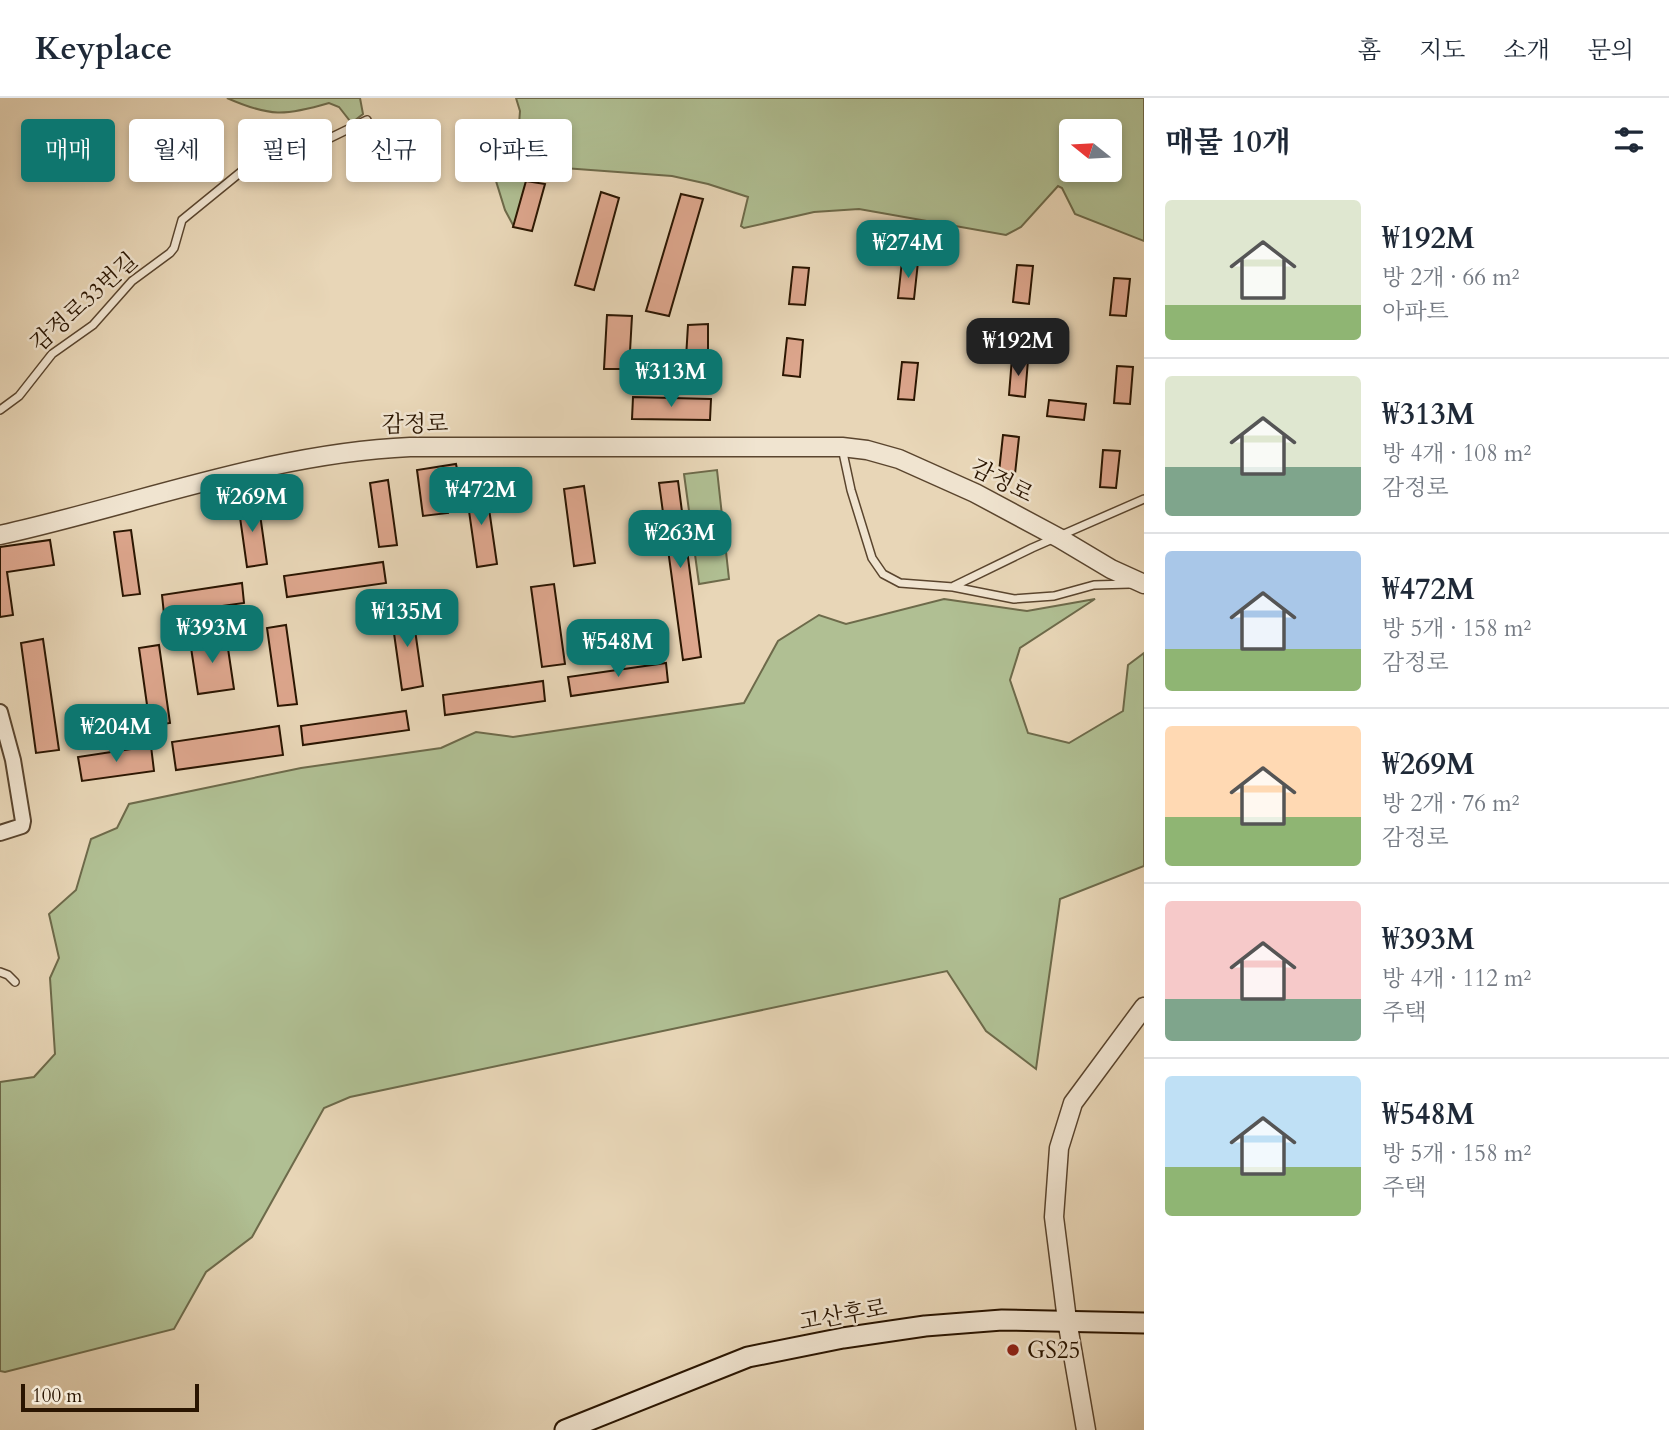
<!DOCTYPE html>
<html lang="ko">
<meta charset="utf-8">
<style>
:root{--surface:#fff;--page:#f2f2f3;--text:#1f2937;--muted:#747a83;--line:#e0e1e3;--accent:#0f766e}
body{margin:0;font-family:Cardo,"Noto Serif KR",serif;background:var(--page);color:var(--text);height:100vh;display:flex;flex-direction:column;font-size:26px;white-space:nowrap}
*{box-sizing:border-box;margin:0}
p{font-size:23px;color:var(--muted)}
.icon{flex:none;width:38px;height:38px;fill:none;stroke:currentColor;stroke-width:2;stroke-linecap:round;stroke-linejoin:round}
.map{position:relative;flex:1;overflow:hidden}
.details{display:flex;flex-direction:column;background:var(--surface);width:525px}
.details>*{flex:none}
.guide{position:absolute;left:21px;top:21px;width:665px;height:63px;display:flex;gap:14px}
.needle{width:46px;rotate:288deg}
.controls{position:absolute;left:1059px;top:21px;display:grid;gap:14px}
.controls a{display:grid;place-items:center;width:63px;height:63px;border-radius:7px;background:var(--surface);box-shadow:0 4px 10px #0003;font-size:35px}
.scale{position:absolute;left:21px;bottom:18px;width:178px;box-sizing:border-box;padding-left:7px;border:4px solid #2a1501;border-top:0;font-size:19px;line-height:24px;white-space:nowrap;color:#2a1501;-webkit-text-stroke:5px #f0e4d0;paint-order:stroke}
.price{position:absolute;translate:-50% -60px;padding:0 16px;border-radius:14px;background:var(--accent);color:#fff;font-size:23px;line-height:46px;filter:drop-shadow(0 2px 4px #0008)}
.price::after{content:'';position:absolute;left:50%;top:42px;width:21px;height:16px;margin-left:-10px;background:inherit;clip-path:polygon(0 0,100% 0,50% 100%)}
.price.current{background:#222;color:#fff}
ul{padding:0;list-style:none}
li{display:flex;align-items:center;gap:21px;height:175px;padding:0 21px}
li+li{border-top:2px solid var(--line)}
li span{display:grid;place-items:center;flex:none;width:196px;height:140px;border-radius:7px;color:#555}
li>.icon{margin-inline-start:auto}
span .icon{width:84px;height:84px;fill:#fffc;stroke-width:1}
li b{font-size:30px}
h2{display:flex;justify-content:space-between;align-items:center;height:84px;padding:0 21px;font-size:30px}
.tag{padding:0 24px;border-radius:7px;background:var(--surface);box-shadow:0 4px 10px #0003;font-size:24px;line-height:63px}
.tag.current{background:var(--accent);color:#fff}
header{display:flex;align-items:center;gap:42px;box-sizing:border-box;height:98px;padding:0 35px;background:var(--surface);border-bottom:2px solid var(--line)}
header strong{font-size:33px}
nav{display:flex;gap:38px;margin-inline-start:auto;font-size:24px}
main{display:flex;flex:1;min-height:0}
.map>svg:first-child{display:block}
.green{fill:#b0bf93;stroke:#6d6a4a;stroke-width:2;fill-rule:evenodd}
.building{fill:#dda68d;stroke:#2a1501;stroke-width:2}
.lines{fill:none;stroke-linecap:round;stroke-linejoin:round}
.service-casing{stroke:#5a452e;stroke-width:10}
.minor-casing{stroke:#5a452e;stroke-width:18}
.tertiary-casing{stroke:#5a452e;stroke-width:21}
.secondary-casing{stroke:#2a1501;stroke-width:23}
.service{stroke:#f0e4d0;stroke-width:7}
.minor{stroke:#f0e4d0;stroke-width:14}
.tertiary{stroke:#f0e4d0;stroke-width:18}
.secondary{stroke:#f0e4d0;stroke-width:19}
.poi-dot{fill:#8f2418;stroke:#f0e4d0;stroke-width:2.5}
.labels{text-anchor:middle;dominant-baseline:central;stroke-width:5;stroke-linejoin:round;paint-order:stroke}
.street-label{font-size:23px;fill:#2a1501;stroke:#f0e4d0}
.poi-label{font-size:23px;fill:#2a1501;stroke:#f0e4d0;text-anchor:start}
</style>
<header>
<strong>Keyplace</strong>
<nav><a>홈</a><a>지도</a><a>소개</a><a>문의</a></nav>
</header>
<main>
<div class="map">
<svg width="1144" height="1332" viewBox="0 0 1144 1332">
<rect width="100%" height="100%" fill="#e8d6b7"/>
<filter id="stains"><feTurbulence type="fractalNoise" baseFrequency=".00286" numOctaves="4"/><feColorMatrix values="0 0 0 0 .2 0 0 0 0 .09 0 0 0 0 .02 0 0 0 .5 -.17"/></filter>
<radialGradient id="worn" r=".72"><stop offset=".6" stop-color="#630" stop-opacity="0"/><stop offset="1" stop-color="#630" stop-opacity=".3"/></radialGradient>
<path class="green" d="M 227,0 L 360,0 L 363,16 L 354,23 L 350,23 L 339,9 L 329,5 C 285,18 270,19 227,0 Z
M 516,0 L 1144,0 L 1144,143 L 1075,116 L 1062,90 L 1058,88 L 1021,129 L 1006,137 L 859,111 L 814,114 L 744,130 L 741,128 L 748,99 L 708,86 L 672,78 L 550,69 L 540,71 L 536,75 L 519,124 L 517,127 L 513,127 L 505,112 L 487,54 L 492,45 L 519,26 L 520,13 ZM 1071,33 L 1110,33 L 1110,72 L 1071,72 Z
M 717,372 L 729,481 L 699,486 L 684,376 Z
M 944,501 L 1027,513 L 1095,501 L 1020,550 L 1010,582 L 1028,635 L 1069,645 L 1123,613 L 1128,567 L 1144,555 L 1144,768 L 1060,801 L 1036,971 L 986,933 L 947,873 L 350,999 L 324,1010 L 252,1139 L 206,1174 L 174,1231 L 5,1274 L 0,1273 L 0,984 L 34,979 L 55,956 L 50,880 L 59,860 L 49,816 L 76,792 L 91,741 L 117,730 L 129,706 L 301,670 L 441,650 L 476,634 L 513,639 L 744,605 L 778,543 L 819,517 L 846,526 Z"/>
<path class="building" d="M 526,83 L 545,86 L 532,133 L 513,129 Z
M 601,94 L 619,100 L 594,192 L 575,187 Z
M 681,96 L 703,101 L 669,218 L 646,213 Z
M 902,163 L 918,164 L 914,201 L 898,200 Z
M 1017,167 L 1033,168 L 1029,206 L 1013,204 Z
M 793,169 L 809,170 L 805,207 L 789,206 Z
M 1114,180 L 1130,181 L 1126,218 L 1110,217 Z
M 607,217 L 632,218 L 629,271 L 604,271 Z
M 708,226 L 708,259 L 686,260 L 688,227 Z
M 787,240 L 803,242 L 800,279 L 783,277 Z
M 1012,260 L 1028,262 L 1025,299 L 1009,297 Z
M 902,264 L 918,265 L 914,302 L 898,301 Z
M 1117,268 L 1133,269 L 1130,306 L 1114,305 Z
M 633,299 L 711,301 L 710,322 L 632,321 Z
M 1049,302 L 1086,306 L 1084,322 L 1047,318 Z
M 1003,337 L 1019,339 L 1015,376 L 999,374 Z
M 1103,352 L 1120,353 L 1116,390 L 1100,389 Z
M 456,366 L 460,386 L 444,388 L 448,415 L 423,418 L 417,372 Z
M 388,382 L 397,447 L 379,449 L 370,385 Z
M 678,383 L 701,559 L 683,562 L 659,385 Z
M 584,388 L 595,465 L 574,468 L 564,391 Z
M 486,390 L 497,466 L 477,469 L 466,392 Z
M 258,402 L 267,466 L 247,469 L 238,405 Z
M 131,432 L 140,496 L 123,498 L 114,434 Z
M 50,442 L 54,467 L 7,474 L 13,517 L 0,519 L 0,449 Z
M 383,464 L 386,485 L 287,499 L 284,478 Z
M 242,485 L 244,505 L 164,516 L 162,497 Z
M 554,486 L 565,566 L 542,569 L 531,489 Z
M 412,511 L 423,588 L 402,592 L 391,514 Z
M 286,527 L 297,606 L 278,608 L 267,530 Z
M 226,537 L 234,591 L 198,596 L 190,543 Z
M 43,541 L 59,652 L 36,655 L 21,545 Z
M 159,547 L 170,625 L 150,628 L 139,550 Z
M 666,565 L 668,584 L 571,598 L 568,579 Z
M 543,583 L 545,603 L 445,617 L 443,597 Z
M 406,613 L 409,632 L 303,647 L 301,628 Z
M 279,628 L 283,657 L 176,672 L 172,644 Z
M 151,648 L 154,673 L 82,683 L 78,659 Z"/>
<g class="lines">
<g class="service-casing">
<path id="service" d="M 0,312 L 19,298 L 52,256 L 93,227 L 132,183 L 170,155 L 174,150 L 182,122 L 247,69 L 268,58 L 330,40 L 367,22
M 842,350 L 851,392 L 872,460 L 883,476 L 900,485 L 953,489 L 1014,501 L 1054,498 L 1094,487 L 1130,486
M 954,488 L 1032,450 L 1144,401
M 0,874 L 8,877 L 15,884"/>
</g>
<g class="minor-casing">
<path id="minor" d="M 0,614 L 13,662 L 23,723 L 22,728 L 0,735"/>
</g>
<g class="tertiary-casing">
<path id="tertiary" d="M 0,437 C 136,407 270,355 410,349 L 842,349 L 867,352 L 899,361 L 975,395 L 1059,440 L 1111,471 L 1144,486
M 1086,1332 L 1067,1222 L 1054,1119 L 1059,1050 L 1073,1005 L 1144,909"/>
</g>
<g class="secondary-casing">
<path id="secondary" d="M 565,1332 L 748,1259 L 843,1240 L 925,1228 L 1002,1222 L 1144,1225"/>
</g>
<use href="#service" class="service"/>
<use href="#minor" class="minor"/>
<use href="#tertiary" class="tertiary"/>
<use href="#secondary" class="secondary"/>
</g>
<circle class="poi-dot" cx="1013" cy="1252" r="7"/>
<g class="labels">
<g class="street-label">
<text transform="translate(84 204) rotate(-42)">감정로33번길</text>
<text transform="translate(415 326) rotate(-1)">감정로</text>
<text transform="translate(1002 383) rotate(27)">감정로</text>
<text transform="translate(843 1217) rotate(-10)">고산후로</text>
</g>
<g class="poi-label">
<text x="1027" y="1252">GS25</text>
</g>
</g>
<rect width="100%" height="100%" filter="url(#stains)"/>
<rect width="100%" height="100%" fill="url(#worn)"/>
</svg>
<div class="controls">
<a><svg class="needle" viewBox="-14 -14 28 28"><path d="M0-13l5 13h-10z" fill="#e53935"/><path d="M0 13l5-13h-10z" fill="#747a83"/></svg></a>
</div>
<div class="scale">100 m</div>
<b class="price" style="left:908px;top:182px">₩274M</b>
<b class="price current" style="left:1018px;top:280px">₩192M</b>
<b class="price" style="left:671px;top:311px">₩313M</b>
<b class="price" style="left:481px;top:429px">₩472M</b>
<b class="price" style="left:252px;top:436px">₩269M</b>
<b class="price" style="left:680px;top:472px">₩263M</b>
<b class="price" style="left:407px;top:551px">₩135M</b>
<b class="price" style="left:212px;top:567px">₩393M</b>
<b class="price" style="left:618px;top:581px">₩548M</b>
<b class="price" style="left:116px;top:666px">₩204M</b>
<div class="guide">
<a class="tag current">매매</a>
<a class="tag">월세</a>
<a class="tag">필터</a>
<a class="tag">신규</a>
<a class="tag">아파트</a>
</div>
</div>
<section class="details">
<h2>매물 10개<svg class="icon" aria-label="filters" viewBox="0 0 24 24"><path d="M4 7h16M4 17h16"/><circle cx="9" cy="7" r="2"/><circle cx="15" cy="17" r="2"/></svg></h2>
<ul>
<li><span style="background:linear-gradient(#dfe7d0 75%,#8fb573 0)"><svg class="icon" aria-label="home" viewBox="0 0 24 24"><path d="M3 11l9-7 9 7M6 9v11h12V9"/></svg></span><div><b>₩192M</b><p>방 2개 · 66 m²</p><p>아파트</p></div></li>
<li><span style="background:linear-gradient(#dfe7d0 65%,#7fa58c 0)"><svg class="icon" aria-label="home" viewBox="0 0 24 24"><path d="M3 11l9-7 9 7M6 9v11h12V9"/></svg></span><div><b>₩313M</b><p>방 4개 · 108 m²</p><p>감정로</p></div></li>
<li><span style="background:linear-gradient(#a9c7e8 70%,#8fb573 0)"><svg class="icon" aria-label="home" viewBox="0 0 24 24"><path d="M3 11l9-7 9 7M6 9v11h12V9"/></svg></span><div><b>₩472M</b><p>방 5개 · 158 m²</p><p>감정로</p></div></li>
<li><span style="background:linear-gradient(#ffd9b3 65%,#8fb573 0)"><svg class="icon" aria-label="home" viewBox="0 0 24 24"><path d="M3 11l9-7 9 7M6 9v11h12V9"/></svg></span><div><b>₩269M</b><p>방 2개 · 76 m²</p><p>감정로</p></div></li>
<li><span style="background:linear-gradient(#f6c9c9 70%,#7fa58c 0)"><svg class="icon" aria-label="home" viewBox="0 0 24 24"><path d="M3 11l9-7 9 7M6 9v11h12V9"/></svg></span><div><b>₩393M</b><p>방 4개 · 112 m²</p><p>주택</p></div></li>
<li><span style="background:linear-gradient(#bfe0f5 65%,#8fb573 0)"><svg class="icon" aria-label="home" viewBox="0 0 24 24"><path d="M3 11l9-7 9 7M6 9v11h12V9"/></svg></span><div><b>₩548M</b><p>방 5개 · 158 m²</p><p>주택</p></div></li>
</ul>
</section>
</main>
